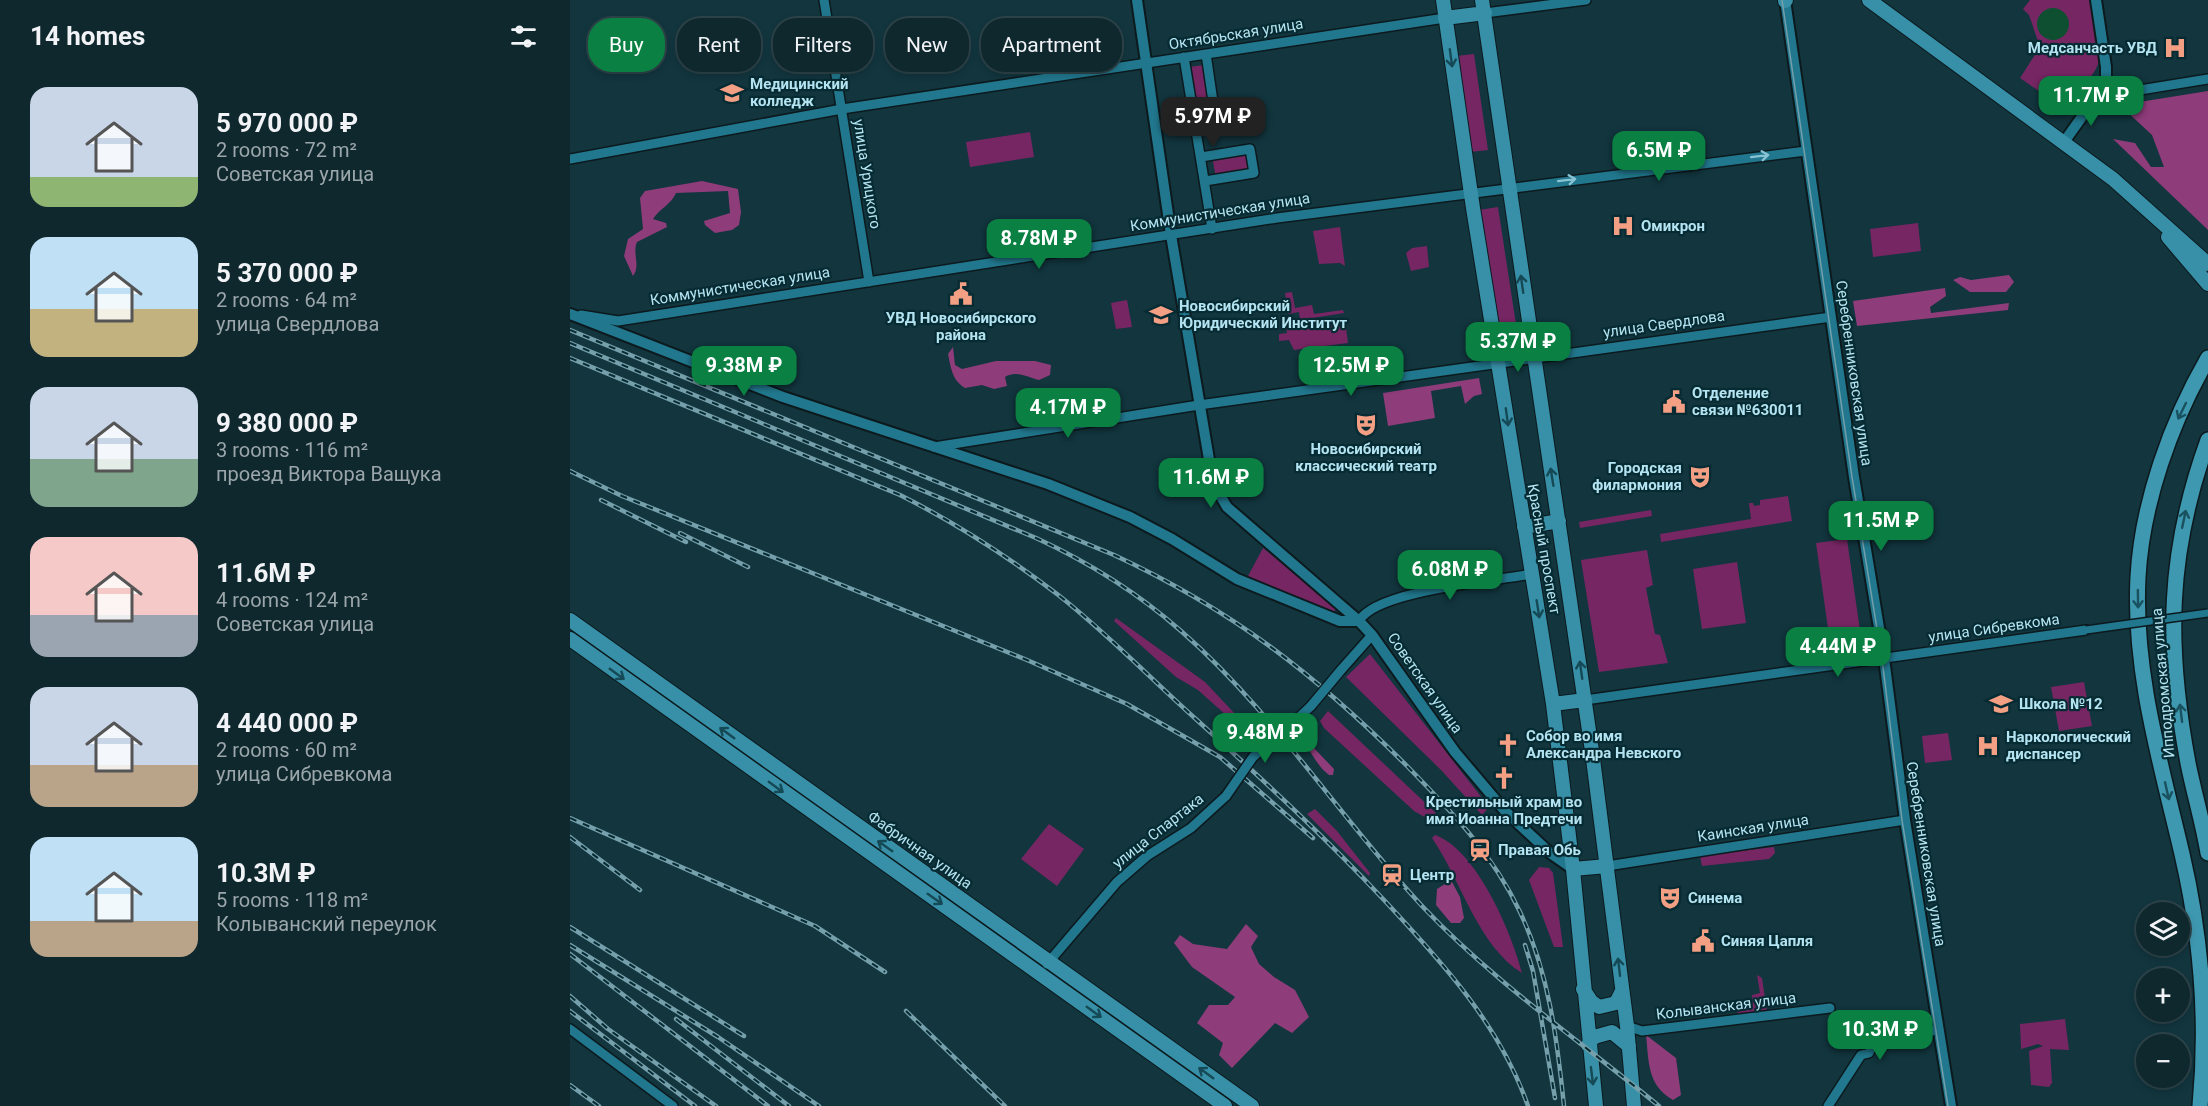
<!DOCTYPE html>
<meta charset="utf-8">
<style>
:root{--surface:#0e282e;--page:#1c343a;--text:#f1f3f6;--muted:#9ba6aa;--line:#2e444a;--accent:#0b8043}
body{margin:0;font-family:Roboto,sans-serif;background:var(--page);color:var(--text);height:100vh;display:flex;flex-direction:column;font-size:22px;white-space:nowrap}
*{box-sizing:border-box;margin:0}
p{font-size:20px;color:var(--muted)}
.icon{flex:none;width:33px;height:33px;fill:none;stroke:currentColor;stroke-width:2;stroke-linecap:round;stroke-linejoin:round}
.map{position:relative;flex:1;overflow:hidden}
.sheet{display:flex;flex-direction:column;background:var(--surface);width:570px}
.sheet>*{flex:none}
.hud{position:absolute;left:18px;top:18px;width:570px;height:54px;display:flex;gap:12px}
.tools{position:absolute;left:1566px;top:902px;display:grid;gap:12px}
.tools a{display:grid;place-items:center;width:54px;height:54px;border-radius:50%;background:var(--surface);box-shadow:0 3px 9px #0003,0 0 0 2px var(--line);font-size:30px}
.price{position:absolute;translate:-50% -51px;padding:0 14px;border-radius:12px;background:var(--accent);color:#fff;font-size:20px;line-height:39px;filter:drop-shadow(0 2px 3px #0008)}
.price::after{content:'';position:absolute;left:50%;top:36px;width:18px;height:14px;margin-left:-9px;background:inherit;clip-path:polygon(0 0,100% 0,50% 100%)}
.price.on{background:#222;color:#fff}
ul{padding:0;list-style:none}
li{display:flex;align-items:center;gap:18px;height:150px;padding:0 30px}
li span{display:grid;place-items:center;flex:none;width:168px;height:120px;border-radius:18px;color:#555}
li>.icon{margin-inline-start:auto}
span .icon{width:72px;height:72px;fill:#fffc;stroke-width:1}
li b{font-size:26px}
h2{display:flex;justify-content:space-between;align-items:center;height:72px;padding:0 30px;font-size:26px}
.pill{padding:0 21px;border-radius:24px;background:var(--surface);box-shadow:0 3px 9px #0003,0 0 0 2px var(--line);font-size:21px;line-height:54px}
.pill.on{background:var(--accent);color:#fff}
main{display:flex;flex:1;min-height:0}
.map>svg:first-child{display:block}
.green{fill:#772664}
.forest{fill:#8e3c7a}
.water{fill:#0e4f31}
.lines{fill:none;stroke-linecap:round;stroke-linejoin:round}
.minor-casing{stroke:#0c1a1e;stroke-width:12}
.tertiary-casing{stroke:#0c1a1e;stroke-width:14}
.primary-casing{stroke:#0c1a1e;stroke-width:16}
.trunk-casing{stroke:#0c1a1e;stroke-width:18}
.minor{stroke:#21778d;stroke-width:9}
.tertiary{stroke:#21778d;stroke-width:10}
.primary{stroke:#3790a7;stroke-width:14}
.trunk{stroke:#3e98b0;stroke-width:15}
.tram{stroke:#749fab;stroke-width:1.5}
.rail-casing{stroke:#749fab;stroke-width:4.5}
.rail{stroke:#072b33;stroke-width:2;stroke-dasharray:7;stroke-linecap:butt}
.pedestrian-bridge-casing{stroke:#0c1a1e;stroke-width:10;stroke-linecap:butt}
.minor-bridge-casing{stroke:#0c1a1e;stroke-width:12;stroke-linecap:butt}
.pedestrian-bridge{stroke:#21778d;stroke-width:7}
.minor-bridge{stroke:#21778d;stroke-width:9}
.oneway{stroke:#154956}
.oneway2{stroke:#88c3d4}
.oneway3{stroke:#1a515f}
.labels{text-anchor:middle;dominant-baseline:central;stroke-width:4.5;stroke-linejoin:round;paint-order:stroke}
.street-label{font-size:15px;fill:#b4e4f2;stroke:#072b33}
.poi-label{font-size:15px;font-weight:bold;fill:#b4e4f2;stroke:#072b33;text-anchor:start}
</style>
<main>
<section class="sheet">
<h2>14 homes<svg class="icon" aria-label="filters" viewBox="0 0 24 24"><path d="M4 7h16M4 17h16"/><circle cx="9" cy="7" r="2"/><circle cx="15" cy="17" r="2"/></svg></h2>
<ul>
<li><span style="background:linear-gradient(#c9d6e8 75%,#8fb573 0)"><svg class="icon" aria-label="home" viewBox="0 0 24 24"><path d="M3 11l9-7 9 7M6 9v11h12V9"/></svg></span><div><b>5 970 000 ₽</b><p>2 rooms · 72 m²</p><p>Советская улица</p></div></li>
<li><span style="background:linear-gradient(#bfe0f5 60%,#c2b280 0)"><svg class="icon" aria-label="home" viewBox="0 0 24 24"><path d="M3 11l9-7 9 7M6 9v11h12V9"/></svg></span><div><b>5 370 000 ₽</b><p>2 rooms · 64 m²</p><p>улица Свердлова</p></div></li>
<li><span style="background:linear-gradient(#c9d6e8 60%,#7fa58c 0)"><svg class="icon" aria-label="home" viewBox="0 0 24 24"><path d="M3 11l9-7 9 7M6 9v11h12V9"/></svg></span><div><b>9 380 000 ₽</b><p>3 rooms · 116 m²</p><p>проезд Виктора Ващука</p></div></li>
<li><span style="background:linear-gradient(#f6c9c9 65%,#9aa5b1 0)"><svg class="icon" aria-label="home" viewBox="0 0 24 24"><path d="M3 11l9-7 9 7M6 9v11h12V9"/></svg></span><div><b>11.6M ₽</b><p>4 rooms · 124 m²</p><p>Советская улица</p></div></li>
<li><span style="background:linear-gradient(#c9d6e8 65%,#b9a48a 0)"><svg class="icon" aria-label="home" viewBox="0 0 24 24"><path d="M3 11l9-7 9 7M6 9v11h12V9"/></svg></span><div><b>4 440 000 ₽</b><p>2 rooms · 60 m²</p><p>улица Сибревкома</p></div></li>
<li><span style="background:linear-gradient(#bfe0f5 70%,#b9a48a 0)"><svg class="icon" aria-label="home" viewBox="0 0 24 24"><path d="M3 11l9-7 9 7M6 9v11h12V9"/></svg></span><div><b>10.3M ₽</b><p>5 rooms · 118 m²</p><p>Колыванский переулок</p></div></li>
</ul>
</section>
<div class="map">
<svg width="1638" height="1106" viewBox="0 0 1638 1106">
<rect width="100%" height="100%" fill="#12353e"/>
<path class="green" d="M 1460,0 L 1521,0 C 1528,34 1542,56 1515,83 C 1504,94 1499,99 1483,101 L 1450,78 L 1470,47 L 1459,15 L 1453,9 Z
M 904,54 L 918,150 L 900,152 L 886,56 Z
M 634,65 L 643,119 L 628,121 L 619,67 Z
M 460,132 L 464,157 L 400,167 L 396,142 Z
M 680,149 L 684,173 L 646,179 L 642,155 Z
M 928,207 L 949,344 L 930,347 L 909,210 Z
M 1348,223 L 1351,251 L 1303,257 L 1300,229 Z
M 770,227 L 775,266 L 770,263 L 749,264 L 743,231 Z
M 857,246 L 859,267 L 841,271 L 836,253 L 842,248 Z
M 722,292 L 725,308 L 742,305 L 744,314 L 773,310 L 774,313 L 730,320 L 729,312 L 718,314 L 715,293 Z
M 557,300 L 562,327 L 546,329 L 541,303 Z
M 775,320 L 778,343 L 724,350 L 719,340 L 709,341 L 709,334 L 717,333 L 716,325 Z
M 1218,496 L 1222,521 L 1091,542 L 1090,534 L 1181,519 L 1179,503 L 1183,503 L 1184,506 L 1190,505 L 1190,500 Z
M 1081,510 L 1082,516 L 1010,528 L 1009,522 Z
M 1277,539 L 1291,638 L 1260,643 L 1246,543 Z
M 693,548 L 767,608 L 763,613 L 677,578 Z
M 1077,550 L 1083,585 L 1076,588 L 1085,634 L 1090,635 L 1098,663 L 1029,672 L 1011,560 Z
M 1167,562 L 1176,623 L 1132,629 L 1123,569 Z
M 546,618 L 635,682 L 683,733 L 685,741 L 628,690 L 606,677 L 544,621 Z
M 800,654 L 919,807 L 912,815 L 871,770 L 776,677 Z
M 1514,682 L 1522,726 L 1489,731 L 1481,687 Z
M 758,711 L 866,813 L 858,819 L 844,811 L 754,728 L 750,721 Z
M 1378,733 L 1382,760 L 1355,763 L 1352,736 Z
M 745,809 L 767,831 L 800,873 L 799,876 L 737,814 Z
M 479,824 L 514,849 L 487,886 L 451,859 Z
M 865,835 C 906,849 942,933 952,973 C 908,946 891,880 862,838 Z
M 1204,847 L 1205,853 L 1199,859 L 1132,866 L 1130,856 Z
M 969,867 L 979,868 L 983,873 L 993,947 L 984,947 L 959,880 Z
M 1187,975 L 1192,978 L 1197,1012 L 1168,1016 L 1167,1007 L 1183,1004 L 1182,995 L 1190,993 Z
M 1495,1019 L 1499,1050 L 1480,1049 L 1482,1083 L 1479,1087 L 1461,1085 L 1459,1051 L 1473,1046 L 1468,1044 L 1451,1049 L 1450,1024 Z"/>
<path class="forest" d="M 1638,91 L 1638,230 L 1543,139 L 1565,143 L 1581,167 L 1594,167 L 1582,135 L 1553,108 L 1563,103 Z
M 132,181 L 168,189 L 171,212 L 169,225 L 162,230 L 145,233 L 135,225 L 134,221 L 160,213 L 158,191 L 106,193 C 101,205 90,208 83,219 L 96,223 L 97,227 L 67,242 C 62,254 71,265 63,276 L 54,256 L 58,239 L 73,229 L 70,198 L 75,191 Z
M 1439,275 L 1444,282 L 1436,292 L 1400,292 L 1383,280 L 1390,277 L 1401,280 Z
M 1375,288 L 1376,296 L 1360,307 L 1361,313 L 1439,303 L 1438,310 L 1287,326 L 1283,301 Z
M 383,347 L 385,365 L 392,369 L 426,361 L 465,361 L 481,365 L 480,375 L 469,380 C 457,377 446,370 435,377 L 437,386 L 424,389 L 412,385 L 395,388 C 382,380 381,368 378,354 Z
M 909,378 L 912,394 L 904,396 L 895,404 L 891,386 L 861,391 L 865,418 L 818,426 L 813,393 Z
M 731,725 L 744,748 L 764,769 L 763,775 L 759,775 C 743,763 739,743 724,731 Z
M 878,882 L 882,882 L 890,897 L 894,918 L 890,923 L 881,923 L 866,905 L 867,889 Z
M 676,924 L 688,936 L 681,947 L 689,964 L 704,977 L 725,990 L 739,1017 L 722,1033 L 705,1023 L 662,1068 L 649,1055 L 653,1043 L 627,1023 L 639,1005 L 658,1005 L 665,997 L 622,967 L 604,943 L 610,935 L 623,944 L 657,949 Z
M 1076,1035 L 1106,1058 L 1111,1095 L 1103,1100 C 1077,1085 1079,1062 1076,1035 Z"/>
<path class="water" d="M1467 24a16 16 0 1 1 32 0a16 16 0 1 1-32 0Z"/>
<g class="lines">
<g class="minor-casing">
<path id="minor" d="M 254,0 L 299,282
M 915,13 L 1016,0
M 614,57 L 642,229
M 1527,97 L 1638,79
M 626,126 L 646,122 L 636,54
M 631,157 L 680,149 L 684,173 L 635,181
M 0,159 L 272,109 L 875,18
M 11,315 L 48,321 L 707,218 L 1236,151
M 364,447 L 629,405 L 1261,317
M 789,621 C 806,590 926,581 962,574
M 771,670 L 802,635
M 1015,700 L 1516,630
M 724,722 L 741,706
M 1037,866 L 1335,820
M 477,964 L 547,882 L 577,856 L 621,828 L 656,796
M 1057,1026 L 1072,1031 L 1260,1008
M 0,1029 L 103,1106
M 1258,1106 L 1291,1055 L 1299,1053 L 1303,1042 L 1353,1034 L 1368,1029"/>
</g>
<g class="tertiary-casing">
<path id="tertiary" d="M 567,0 L 601,235 L 643,483 L 657,507 L 789,621 L 802,635 L 885,752 L 935,811 L 980,853 L 1003,869
M 1215,0 L 1284,477 L 1314,658 L 1335,820 L 1381,1106
M 1494,142 L 1536,83 L 1536,67 L 1526,0
M 0,314 L 213,397 L 478,484 L 560,517 L 602,539 L 667,579 L 770,621 L 789,621"/>
</g>
<g class="primary-casing">
<path id="primary" d="M 873,0 L 903,208 L 983,704 L 1003,869 L 1026,1106
M 912,0 L 1022,751 L 1057,1026 L 1064,1106
M 1299,0 L 1543,179 L 1638,264
M 1215,1 L 1216,0
M 875,18 L 915,13
M 1598,237 L 1638,284
M 954,527 L 989,521
M 0,620 L 682,1106
M 0,639 L 655,1106
M 983,704 L 1015,700
M 1003,869 L 1037,866
M 1013,989 L 1021,1001 L 1029,1007 L 1046,1003 L 1052,991
M 1018,1045 L 1024,1037 L 1042,1032 L 1059,1046"/>
</g>
<g class="trunk-casing">
<path id="trunk" d="M 1638,440 C 1597,553 1596,646 1618,763 C 1624,793 1633,823 1638,853
M 1630,1106 C 1638,1023 1631,936 1612,854 C 1591,764 1563,671 1568,577 C 1572,503 1601,422 1638,358"/>
</g>
<use href="#minor" class="minor"/>
<use href="#tertiary" class="tertiary"/>
<use href="#primary" class="primary"/>
<use href="#trunk" class="trunk"/>
<path class="tram" d="M 1212,0 L 1282,477 L 1312,659 L 1332,820 L 1378,1106"/>
<g class="rail-casing">
<path id="rail" d="M 0,330 L 544,555 C 662,610 745,674 837,766 C 881,811 923,854 950,912 C 979,973 987,1039 994,1106
M 0,343 L 466,538 C 518,562 568,593 611,631 C 703,711 769,817 853,907 C 923,981 1010,1041 1089,1106
M 0,358 L 330,495 C 386,523 437,556 487,594 C 537,633 581,679 628,721 C 692,779 755,837 814,900 C 872,962 930,1025 958,1106
M 0,471 L 52,496 L 457,660 L 557,704 L 650,757 L 743,838
M 31,500 L 116,542
M 110,533 L 178,567
M 0,818 L 245,926 L 315,972
M 0,837 L 70,890
M 0,927 L 174,1036
M 0,945 L 148,1037 L 249,1106
M 955,945 L 963,971 L 985,1098
M 0,954 L 198,1106
M 0,996 L 38,1029 L 146,1106
M 0,1011 L 125,1106
M 336,1011 L 435,1106
M 106,1019 L 219,1106
M 0,1085 L 29,1106"/>
</g>
<use href="#rail" class="rail"/>
<g class="pedestrian-bridge-casing">
<path id="pedestrian-bridge" d="M 1516,630 L 1638,613"/>
</g>
<g class="minor-bridge-casing">
<path id="minor-bridge" d="M 741,706 L 771,670
M 656,796 L 683,757 L 724,722"/>
</g>
<use href="#pedestrian-bridge" class="pedestrian-bridge"/>
<use href="#minor-bridge" class="minor-bridge"/>
</g>
<defs><path id="oneway-shaft" d="M-6 0H5M1.5-3L5.5 0L1.5 3" fill="none" stroke-width="1.6" stroke-linecap="round" stroke-linejoin="round" transform="scale(1.5)"/></defs>
<g class="oneway">
<use href="#oneway-shaft" transform="translate(881 58) rotate(82)"/>
<use href="#oneway-shaft" transform="translate(952 284) rotate(-98)"/>
<use href="#oneway-shaft" transform="translate(937 417) rotate(82)"/>
<use href="#oneway-shaft" transform="translate(982 477) rotate(-99)"/>
<use href="#oneway-shaft" transform="translate(968 609) rotate(81)"/>
<use href="#oneway-shaft" transform="translate(1011 670) rotate(-98)"/>
<use href="#oneway-shaft" transform="translate(47 674) rotate(36)"/>
<use href="#oneway-shaft" transform="translate(157 733) rotate(-144)"/>
<use href="#oneway-shaft" transform="translate(206 787) rotate(36)"/>
<use href="#oneway-shaft" transform="translate(315 846) rotate(-145)"/>
<use href="#oneway-shaft" transform="translate(365 899) rotate(35)"/>
<use href="#oneway-shaft" transform="translate(1049 967) rotate(-97)"/>
<use href="#oneway-shaft" transform="translate(524 1012) rotate(36)"/>
<use href="#oneway-shaft" transform="translate(636 1073) rotate(-144)"/>
<use href="#oneway-shaft" transform="translate(1022 1076) rotate(83)"/>
</g>
<g class="oneway2">
<use href="#oneway-shaft" transform="translate(1190 156) rotate(-7)"/>
<use href="#oneway-shaft" transform="translate(997 180) rotate(-7)"/>
</g>
<g class="oneway3">
<use href="#oneway-shaft" transform="translate(1612 411) rotate(116)"/>
<use href="#oneway-shaft" transform="translate(1614 519) rotate(-78)"/>
<use href="#oneway-shaft" transform="translate(1568 599) rotate(89)"/>
<use href="#oneway-shaft" transform="translate(1611 713) rotate(-97)"/>
<use href="#oneway-shaft" transform="translate(1597 791) rotate(77)"/>
</g>
<defs>
<g id="hospital-bare" transform="scale(1.8)"><path d="M-5-5h3v3.5h4V-5h3V5h-3V1.5h-4V5h-3Z" fill="#f39f84" stroke="#072b33" stroke-width="2.5" paint-order="stroke"/></g>
<g id="university-bare" transform="scale(1.8)"><path d="M0-5L7-2L0 1L-7-2ZM-4 1L0 2.5L4 1V4Q0 6-4 4Z" fill="#f39f84" stroke="#072b33" stroke-width="2.5" paint-order="stroke"/></g>
<g id="civic-bare" transform="scale(1.8)"><path d="M-.6-6.5H3V-4.5H.6V-3L4-1V1h2V6H-6V1h2V-1L-.6-3ZM-1.2 2.5V6h2.4V2.5Z" fill="#f39f84" stroke="#072b33" stroke-width="2.5" paint-order="stroke"/></g>
<g id="theatre-bare" transform="scale(1.8)"><path d="M-5-5.5Q0-4 5-5.5V0Q5 5 0 6Q-5 5-5 0ZM-3.3-2.5H-1v1.5H-3.3ZM1-2.5H3.3v1.5H1ZM-2.8 1Q0 5.5 2.8 1Z" fill="#f39f84" stroke="#072b33" stroke-width="2.5" paint-order="stroke"/></g>
<g id="school-bare" transform="scale(1.8)"><path d="M0-5L7-2L0 1L-7-2ZM-4 1L0 2.5L4 1V4Q0 6-4 4Z" fill="#f39f84" stroke="#072b33" stroke-width="2.5" paint-order="stroke"/></g>
<g id="church-bare" transform="scale(1.8)"><path d="M-1.2-6h2.4v3.5h3.3v2.4h-3.3V6h-2.4V-.1h-3.3v-2.4h3.3Z" fill="#f39f84" stroke="#072b33" stroke-width="2.5" paint-order="stroke"/></g>
<g id="station-bare" transform="scale(1.8)"><path d="M-3-6H3Q5-6 5-4V2Q5 4 3 4L4.5 6H3L1.5 4h-3L-3 6H-4.5L-3 4Q-5 4-5 2V-4Q-5-6-3-6ZM-3.5-4v3h7v-3ZM-3.5 1v1.5H-2V1ZM2 1v1.5H3.5V1Z" fill="#f39f84" stroke="#072b33" stroke-width="2.5" paint-order="stroke"/></g>
</defs>
<g fill-rule="evenodd">
<use href="#hospital-bare" x="1605" y="48"/>
<use href="#university-bare" x="162" y="93"/>
<use href="#hospital-bare" x="1053" y="226"/>
<use href="#civic-bare" x="391" y="294"/>
<use href="#university-bare" x="591" y="315"/>
<use href="#civic-bare" x="1104" y="402"/>
<use href="#theatre-bare" x="796" y="425"/>
<use href="#theatre-bare" x="1130" y="477"/>
<use href="#school-bare" x="1431" y="704"/>
<use href="#church-bare" x="938" y="745"/>
<use href="#hospital-bare" x="1418" y="746"/>
<use href="#church-bare" x="934" y="778"/>
<use href="#station-bare" x="910" y="850"/>
<use href="#station-bare" x="822" y="875"/>
<use href="#theatre-bare" x="1100" y="898"/>
<use href="#civic-bare" x="1133" y="941"/>
</g>
<g class="labels">
<g class="street-label">
<text transform="translate(666 34) rotate(-9)">Октябрьская улица</text>
<text transform="translate(297 174) rotate(81)">улица Урицкого</text>
<text transform="translate(650 212) rotate(-9)">Коммунистическая улица</text>
<text transform="translate(170 286) rotate(-9)">Коммунистическая улица</text>
<text transform="translate(1094 324) rotate(-8)">улица Свердлова</text>
<text transform="translate(1284 373) rotate(82)">Серебренниковская улица</text>
<text transform="translate(974 549) rotate(80)">Красный проспект</text>
<text transform="translate(1424 628) rotate(-8)">улица Сибревкома</text>
<text transform="translate(855 683) rotate(55)">Советская улица</text>
<text transform="translate(1593 683) rotate(-95)">Ипподромская улица</text>
<text transform="translate(1183 828) rotate(-9)">Каинская улица</text>
<text transform="translate(588 831) rotate(-38)">улица Спартака</text>
<text transform="translate(350 850) rotate(35)">Фабричная улица</text>
<text transform="translate(1356 854) rotate(81)">Серебренниковская улица</text>
<text transform="translate(1156 1006) rotate(-7)">Колыванская улица</text>
</g>
<g class="poi-label">
<text x="1587" y="48" text-anchor="end">Медсанчасть УВД</text>
<text x="180" y="84">Медицинский<tspan x="180" dy="17">колледж</tspan></text>
<text x="1071" y="226">Омикрон</text>
<text x="609" y="306">Новосибирский<tspan x="609" dy="17">Юридический Институт</tspan></text>
<text x="391" y="318" text-anchor="middle">УВД Новосибирского<tspan x="391" dy="17">района</tspan></text>
<text x="1122" y="393">Отделение<tspan x="1122" dy="17">связи №630011</tspan></text>
<text x="796" y="449" text-anchor="middle">Новосибирский<tspan x="796" dy="17">классический театр</tspan></text>
<text x="1112" y="468" text-anchor="end">Городская<tspan x="1112" dy="17">филармония</tspan></text>
<text x="1449" y="704">Школа №12</text>
<text x="956" y="736">Собор во имя<tspan x="956" dy="17">Александра Невского</tspan></text>
<text x="1436" y="737">Наркологический<tspan x="1436" dy="17">диспансер</tspan></text>
<text x="934" y="802" text-anchor="middle">Крестильный храм во<tspan x="934" dy="17">имя Иоанна Предтечи</tspan></text>
<text x="928" y="850">Правая Обь</text>
<text x="840" y="875">Центр</text>
<text x="1118" y="898">Синема</text>
<text x="1151" y="941">Синяя Цапля</text>
</g>
</g>
</svg>
<div class="tools">
<a><svg class="icon" aria-label="layers" viewBox="0 0 24 24"><path d="M12 4l9 5-9 5-9-5zM3 14l9 5 9-5"/></svg></a>
<a>+</a>
<a>−</a>
</div>
<b class="price" style="left:1521px;top:127px">11.7M ₽</b>
<b class="price on" style="left:643px;top:148px">5.97M ₽</b>
<b class="price" style="left:1089px;top:182px">6.5M ₽</b>
<b class="price" style="left:469px;top:270px">8.78M ₽</b>
<b class="price" style="left:948px;top:373px">5.37M ₽</b>
<b class="price" style="left:174px;top:397px">9.38M ₽</b>
<b class="price" style="left:781px;top:397px">12.5M ₽</b>
<b class="price" style="left:498px;top:439px">4.17M ₽</b>
<b class="price" style="left:641px;top:509px">11.6M ₽</b>
<b class="price" style="left:1311px;top:552px">11.5M ₽</b>
<b class="price" style="left:880px;top:601px">6.08M ₽</b>
<b class="price" style="left:1268px;top:678px">4.44M ₽</b>
<b class="price" style="left:695px;top:764px">9.48M ₽</b>
<b class="price" style="left:1310px;top:1061px">10.3M ₽</b>
<div class="hud">
<a class="pill on">Buy</a>
<a class="pill">Rent</a>
<a class="pill">Filters</a>
<a class="pill">New</a>
<a class="pill">Apartment</a>
</div>
</div>
</main>
